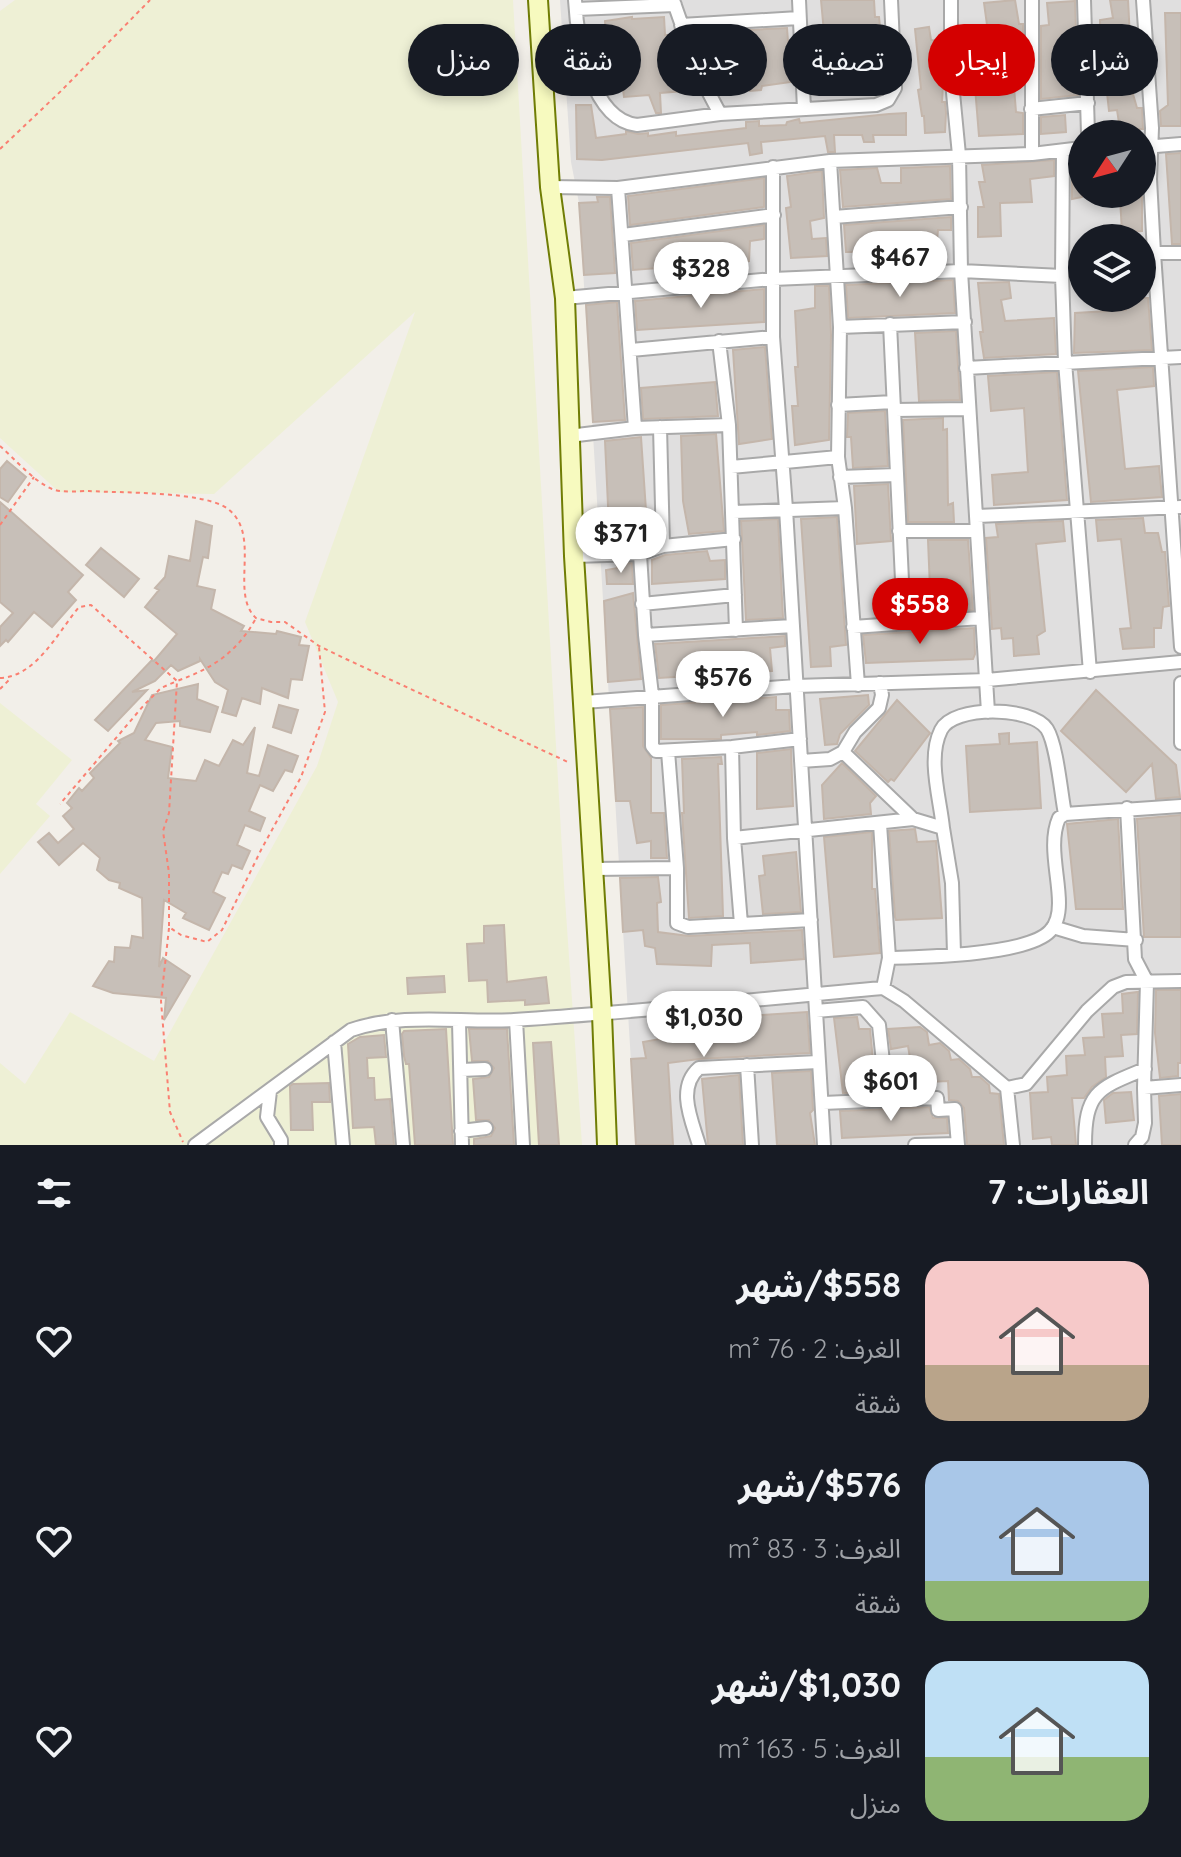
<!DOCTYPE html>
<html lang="ar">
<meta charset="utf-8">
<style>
:root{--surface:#171b24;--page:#20242c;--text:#f1f3f6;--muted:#9ea1a6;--accent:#d40000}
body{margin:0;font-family:Quicksand,"Noto Sans Arabic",sans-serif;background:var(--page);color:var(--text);direction:rtl;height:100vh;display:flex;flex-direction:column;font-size:30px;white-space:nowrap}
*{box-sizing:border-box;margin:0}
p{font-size:26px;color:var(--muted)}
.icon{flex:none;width:44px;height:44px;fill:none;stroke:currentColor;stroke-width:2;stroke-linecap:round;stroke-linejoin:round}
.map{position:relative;height:1145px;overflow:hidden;direction:ltr}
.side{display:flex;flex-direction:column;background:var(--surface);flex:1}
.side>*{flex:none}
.top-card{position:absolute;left:24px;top:24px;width:1134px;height:72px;direction:rtl;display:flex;gap:16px}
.needle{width:52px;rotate:234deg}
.buttons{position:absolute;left:1068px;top:120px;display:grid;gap:16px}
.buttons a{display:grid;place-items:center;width:88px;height:88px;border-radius:50%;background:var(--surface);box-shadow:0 4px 12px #0003;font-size:40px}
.price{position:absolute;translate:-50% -68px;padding:0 18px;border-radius:28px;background:#fff;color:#222;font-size:26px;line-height:52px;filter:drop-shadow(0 2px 4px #0008)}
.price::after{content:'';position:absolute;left:50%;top:48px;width:24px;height:18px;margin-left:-12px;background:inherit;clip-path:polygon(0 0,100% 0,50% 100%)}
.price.active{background:var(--accent);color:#fff}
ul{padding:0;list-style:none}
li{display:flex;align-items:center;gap:24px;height:200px;padding:0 32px}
li span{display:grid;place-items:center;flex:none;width:224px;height:160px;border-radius:24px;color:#555}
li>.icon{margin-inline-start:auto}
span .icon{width:96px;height:96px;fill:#fffc;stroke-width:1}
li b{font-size:34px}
h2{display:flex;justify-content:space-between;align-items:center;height:96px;padding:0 32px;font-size:34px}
.pill{padding:0 28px;border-radius:36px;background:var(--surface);box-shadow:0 4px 12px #0003;font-size:28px;line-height:72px}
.pill.active{background:var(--accent);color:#fff}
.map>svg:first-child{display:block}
.residential{fill:#e0dfdf;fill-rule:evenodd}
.farmland{fill:#eef0d5}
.building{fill:#c7bfb8;stroke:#c4b6ab;stroke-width:2}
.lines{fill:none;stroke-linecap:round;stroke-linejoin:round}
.street-casing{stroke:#a9a9a9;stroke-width:16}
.secondary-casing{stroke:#707d05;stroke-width:22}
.path{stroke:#fa8072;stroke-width:2;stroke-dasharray:4 4;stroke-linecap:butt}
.street{stroke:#fff;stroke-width:12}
.secondary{stroke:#f7fabf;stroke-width:18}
</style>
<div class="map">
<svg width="1181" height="1145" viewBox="0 0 1181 1145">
<rect width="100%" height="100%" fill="#f2efe9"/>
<path class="residential" d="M 560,0 L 1181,0 L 1181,1145 L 636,1145 L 579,203 L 571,162 ZM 1082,134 L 1142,134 L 1142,194 L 1082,194 ZM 1082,238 L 1142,238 L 1142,298 L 1082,298 Z"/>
<path class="farmland" d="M 15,0 L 513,0 L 564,884 L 582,1145 L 0,1145 L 0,1063 L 25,1084 L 70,1012 L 154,1061 L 317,766 L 338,702 L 305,622 L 415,312 L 214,494 L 59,492 L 0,438 L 0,11 Z
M 0,703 L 72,760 L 36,804 L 50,816 L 0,874 Z"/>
<path class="building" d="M 821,0 L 874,0 L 875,17 L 879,17 L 885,76 L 825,81 L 824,66 L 827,65 Z
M 1015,0 L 1019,24 L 1023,24 L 1023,72 L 1019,72 L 1020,86 L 1014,87 L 1016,112 L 1023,113 L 1023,134 L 979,136 L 974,75 L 984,74 L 984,34 L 988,32 L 984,3 Z
M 1110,0 L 1128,0 L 1133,94 L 1137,108 L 1142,108 L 1143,129 L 1120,129 L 1117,110 L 1109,111 L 1107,93 L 1102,93 L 1100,20 L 1113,18 Z
M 1075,1 L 1078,95 L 1041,99 L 1041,26 L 1049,25 L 1047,3 Z
M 1165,13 L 1181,13 L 1181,126 L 1161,126 L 1160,111 L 1168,105 Z
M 632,17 L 632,19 L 664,17 L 665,35 L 668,35 L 672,62 L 678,62 L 679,78 L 683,78 L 684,91 L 660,93 L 661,113 L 656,113 L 649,95 L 624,97 L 620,65 L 612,63 L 609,34 L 606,35 L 605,21 Z
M 929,27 L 931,40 L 937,41 L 943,84 L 942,102 L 945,102 L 946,113 L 945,132 L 925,133 L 924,116 L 922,116 L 918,90 L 921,89 L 915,29 Z
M 787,28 L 791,82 L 762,86 L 761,90 L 750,91 L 752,81 L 725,81 L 724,69 L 748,67 L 746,47 L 712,49 L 711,32 Z
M 576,105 L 591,105 L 596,138 L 626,134 L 626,131 L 638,134 L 648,133 L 648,136 L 676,132 L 676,136 L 746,128 L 746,122 L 759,121 L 759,126 L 786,125 L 787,122 L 799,119 L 800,123 L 889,114 L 906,113 L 906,135 L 873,135 L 874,142 L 864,142 L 862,135 L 834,135 L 835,152 L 828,152 L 825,136 L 761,142 L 762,153 L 750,155 L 748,143 L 602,160 L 577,159 Z
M 1065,115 L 1066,132 L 1041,134 L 1041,117 Z
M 1181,153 L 1181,244 L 1172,244 L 1166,154 Z
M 1082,157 L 1082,197 L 1072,199 L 1072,158 Z
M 1054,160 L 1054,176 L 1030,179 L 1032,202 L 1000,203 L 1001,236 L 978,237 L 978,207 L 984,207 L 979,182 L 985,182 L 982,165 Z
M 950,166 L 951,199 L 843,207 L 840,170 L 877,168 L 881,183 L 901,183 L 901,168 Z
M 822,171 L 824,218 L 810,221 L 812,239 L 826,238 L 827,256 L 791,258 L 786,208 L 791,207 L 787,176 Z
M 764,178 L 764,207 L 630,225 L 628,196 Z
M 597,197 L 610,197 L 615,273 L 584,275 L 579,203 L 598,202 Z
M 1142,197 L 1142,231 L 1122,232 L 1120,198 Z
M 951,217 L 951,230 L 938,230 L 936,251 L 846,252 L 844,225 Z
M 764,225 L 764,239 L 750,241 L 749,261 L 633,270 L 631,243 Z
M 953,280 L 955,313 L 848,318 L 846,285 Z
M 1009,282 L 1011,298 L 1001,300 L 1005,321 L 1054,318 L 1056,354 L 984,358 L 980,332 L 983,332 L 978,283 Z
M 815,286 L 829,286 L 831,335 L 829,440 L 795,445 L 792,406 L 798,406 L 795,367 L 798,367 L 795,311 L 815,308 Z
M 764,289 L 764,322 L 637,330 L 635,301 Z
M 1126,298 L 1148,298 L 1152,350 L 1074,353 L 1075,313 L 1126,310 Z
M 617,302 L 625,420 L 593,422 L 586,305 Z
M 956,331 L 960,400 L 919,401 L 915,333 Z
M 765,347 L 772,439 L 739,444 L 733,350 Z
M 1153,367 L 1154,386 L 1117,390 L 1125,469 L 1159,466 L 1162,497 L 1091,502 L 1078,371 Z
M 1057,372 L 1067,500 L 994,505 L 992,475 L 1028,472 L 1024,408 L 991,411 L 988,376 Z
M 715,382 L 718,416 L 643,419 L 641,388 Z
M 885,411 L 888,466 L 853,468 L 851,437 L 847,437 L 848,413 Z
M 943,418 L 943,430 L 947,429 L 948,505 L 953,503 L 954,522 L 908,522 L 903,420 Z
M 716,434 L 724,531 L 689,534 L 683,501 L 681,436 Z
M 641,437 L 648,540 L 612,541 L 609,527 L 605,441 Z
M 7,461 L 26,477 L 8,502 L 0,497 L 0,469 Z
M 888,484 L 891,541 L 857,544 L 854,486 Z
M 0,502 L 83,575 L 68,592 L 76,600 L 52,627 L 34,612 L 8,642 L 6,640 L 0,646 L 0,627 L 13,613 L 0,602 Z
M 837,517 L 846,645 L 830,647 L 831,666 L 811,667 L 801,519 Z
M 1143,518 L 1145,533 L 1158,533 L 1162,552 L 1165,552 L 1169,606 L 1163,607 L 1161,628 L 1154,628 L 1154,647 L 1123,649 L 1120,629 L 1131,628 L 1121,539 L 1098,541 L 1096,520 Z
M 778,519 L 783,618 L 746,620 L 741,521 Z
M 196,521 L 212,526 L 208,558 L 203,557 L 197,586 L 215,590 L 211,609 L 244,626 L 241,631 L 276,634 L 277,631 L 301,637 L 299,645 L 309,646 L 302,680 L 291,679 L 288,698 L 262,688 L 260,704 L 242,698 L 236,716 L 222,712 L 228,690 L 215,682 L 200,659 L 200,661 L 178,671 L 171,665 L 155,681 L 132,692 L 147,690 L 108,731 L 95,720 L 152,660 L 154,661 L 177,634 L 145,607 L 159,590 L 155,588 L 165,577 L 169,556 L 190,561 Z
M 1063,521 L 1065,541 L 1036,544 L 1045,631 L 1037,636 L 1039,654 L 1014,656 L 1013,638 L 1002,639 L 1001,628 L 992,629 L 986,538 L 998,537 L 996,524 Z
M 928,540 L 968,540 L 973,610 L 931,613 Z
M 101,548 L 139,579 L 124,597 L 86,565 Z
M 707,551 L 710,561 L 725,560 L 725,579 L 652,584 L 652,560 L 665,555 Z
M 632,563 L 633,584 L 607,584 L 606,570 L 618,568 L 616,564 Z
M 633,593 L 641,679 L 608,682 L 604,601 Z
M 974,628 L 975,654 L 973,659 L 866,663 L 863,635 Z
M 785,636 L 785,646 L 770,648 L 772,671 L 659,678 L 655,644 Z
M 198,684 L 197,699 L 218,707 L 210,732 L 180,726 L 180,721 L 156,723 L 145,740 L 172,747 L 168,778 L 196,781 L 205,760 L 219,766 L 233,740 L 243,745 L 255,727 L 247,773 L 259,776 L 268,745 L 298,756 L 292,772 L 285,770 L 273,791 L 260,785 L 249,811 L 265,818 L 260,831 L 245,825 L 237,845 L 250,851 L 242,869 L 232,865 L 228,874 L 222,872 L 213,892 L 225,898 L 209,930 L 183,918 L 186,913 L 164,900 L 159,967 L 163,958 L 190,976 L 164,1020 L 166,998 L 113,993 L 93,986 L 109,961 L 114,962 L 115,947 L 130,948 L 132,936 L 143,938 L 142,898 L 119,888 L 120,883 L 109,880 L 97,870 L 100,858 L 83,843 L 59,865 L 38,842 L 49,833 L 58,843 L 74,829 L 63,816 L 72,808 L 67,803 L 79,788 L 82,791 L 94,778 L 90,773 L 120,743 L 118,741 L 134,733 L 152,695 Z
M 1096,690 L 1176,765 L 1180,797 L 1156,799 L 1152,764 L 1126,792 L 1061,731 Z
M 868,695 L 869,705 L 840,734 L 837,744 L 825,745 L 820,699 Z
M 776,697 L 776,710 L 789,710 L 790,731 L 757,735 L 757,732 L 721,735 L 721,739 L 661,739 L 661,705 Z
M 897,700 L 930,733 L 894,781 L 891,779 L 888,782 L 855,751 Z
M 279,705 L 298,710 L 291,733 L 273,727 Z
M 643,707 L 643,746 L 651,758 L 651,813 L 664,813 L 667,858 L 651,858 L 651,841 L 637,843 L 630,801 L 616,801 L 610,709 Z
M 1009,733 L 1009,744 L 1037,742 L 1041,808 L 970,812 L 966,746 L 1000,744 L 999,734 Z
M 791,749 L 793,806 L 757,809 L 757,753 Z
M 721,757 L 722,764 L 718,764 L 723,916 L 689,918 L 682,813 L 684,813 L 682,759 Z
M 842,763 L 876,796 L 870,803 L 871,814 L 824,819 L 822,785 Z
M 1181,815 L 1181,937 L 1144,937 L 1137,819 Z
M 1118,819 L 1123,909 L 1076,909 L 1067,824 Z
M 915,829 L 917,842 L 936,841 L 942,918 L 896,920 L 895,917 L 889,831 Z
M 872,832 L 872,889 L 875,889 L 880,953 L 834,957 L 824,837 Z
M 796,852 L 801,912 L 763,914 L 759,876 L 765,875 L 763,856 Z
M 658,877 L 661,902 L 657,903 L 658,932 L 689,936 L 802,930 L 804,959 L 751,963 L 750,943 L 712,945 L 711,966 L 657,964 L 655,948 L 645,946 L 643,930 L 623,932 L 620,878 Z
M 504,925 L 507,982 L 546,977 L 549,1003 L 525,1005 L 525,1000 L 488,1002 L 487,980 L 469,981 L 467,944 L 484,943 L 484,926 Z
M 444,976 L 445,992 L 408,994 L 407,978 Z
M 1156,990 L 1181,990 L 1181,1063 L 1178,1063 L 1178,1076 L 1160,1078 L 1155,1033 Z
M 1138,992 L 1137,1034 L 1121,1035 L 1123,1056 L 1105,1057 L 1106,1077 L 1092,1087 L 1084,1098 L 1072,1098 L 1076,1145 L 1052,1145 L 1051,1137 L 1033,1139 L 1030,1093 L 1048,1092 L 1047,1077 L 1067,1075 L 1066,1056 L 1085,1055 L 1083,1038 L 1104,1037 L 1102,1014 L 1123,1013 L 1122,994 Z
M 807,1012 L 810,1053 L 699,1059 L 668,1063 L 673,1145 L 636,1145 L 631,1059 L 646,1058 L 643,1042 L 660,1039 L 656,1022 Z
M 857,1017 L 859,1029 L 870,1029 L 876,1092 L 843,1093 L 834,1018 Z
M 920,1027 L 927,1032 L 929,1045 L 940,1043 L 949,1051 L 951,1060 L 959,1059 L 970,1069 L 972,1077 L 980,1077 L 989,1085 L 990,1093 L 999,1094 L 1004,1145 L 967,1145 L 964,1108 L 958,1101 L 949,1100 L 948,1081 L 929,1082 L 929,1064 L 911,1064 L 908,1046 L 891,1049 L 888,1029 Z
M 446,1029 L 453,1145 L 415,1145 L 409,1064 L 406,1064 L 404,1056 L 402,1034 L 404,1031 Z
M 469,1029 L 507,1029 L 514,1145 L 474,1145 L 474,1139 L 491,1136 L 495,1128 L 489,1120 L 476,1120 L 473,1079 L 489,1077 L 494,1068 L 488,1061 L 472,1061 Z
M 384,1035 L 386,1057 L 367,1058 L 368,1078 L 374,1078 L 375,1100 L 390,1099 L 394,1145 L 376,1145 L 374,1127 L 353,1128 L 348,1044 L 360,1037 Z
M 551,1042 L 559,1145 L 539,1145 L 533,1043 Z
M 811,1071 L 813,1110 L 810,1113 L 815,1145 L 777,1145 L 772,1073 Z
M 739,1075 L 743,1145 L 708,1145 L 702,1079 Z
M 329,1083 L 330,1102 L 312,1102 L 313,1130 L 291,1130 L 290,1086 L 293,1084 Z
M 1131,1092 L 1134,1120 L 1106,1123 L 1104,1100 L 1113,1093 Z
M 1181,1094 L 1181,1145 L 1162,1145 L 1159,1096 Z
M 929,1107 L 933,1118 L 947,1118 L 948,1133 L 842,1138 L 840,1111 Z"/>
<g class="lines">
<g class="street-casing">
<path id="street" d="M 575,0 C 577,38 591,120 637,125 L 720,114 L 876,105 L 888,100 L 895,88 L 891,0
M 673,0 L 699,74 L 720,114
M 799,0 L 804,109
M 951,0 L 951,72 L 959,155 L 961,271 L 988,712
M 1084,0 L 1088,134
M 1143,0 L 1152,128 L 1150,179 L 1154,253 L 1181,647
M 576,9 L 675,5
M 681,25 L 799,18
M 1031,109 L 1088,103
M 1144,147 L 1181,144
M 1063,152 L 1062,276 L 1065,362 L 1090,672
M 1032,154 L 1032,0
M 830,161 L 840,327 L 838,457 L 845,508 L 858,685
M 773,167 L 773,337 L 786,509 L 824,1145
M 550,187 L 618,188 L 830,161 L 1032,154 L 1082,148
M 618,188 L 635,428
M 834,217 L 961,207
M 623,235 L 774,215
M 1154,253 L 1181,253
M 565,298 L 773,279 L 961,271 L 1062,276
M 890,324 L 904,623
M 840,327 L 965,322
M 719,341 L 729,425 L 736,630
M 631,350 L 773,337
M 966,368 L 1181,357
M 838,405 L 893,402
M 894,410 L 969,409
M 660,427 L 663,546
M 569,436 L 635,428 L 729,425
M 731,467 L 838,457
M 840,477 L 896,475
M 733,512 L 845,508
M 977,516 L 1181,507
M 899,531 L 977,531
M 640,554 L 645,635 L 652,695 L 652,746 L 656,751 L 732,747 L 800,739
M 574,556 L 640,554 L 663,546 L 734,539
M 642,604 L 735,595
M 853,627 L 981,618
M 645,635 L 793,626
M 1181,683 L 1181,743
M 584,702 L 796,686 L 987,680 L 1181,662
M 732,747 L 734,838 L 741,924
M 668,751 L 677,868 L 677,923 L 688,927 L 811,920
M 843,752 L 913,819
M 801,761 L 830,759 L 843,752 L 855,732 L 879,708 L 882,695 L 880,683
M 1127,808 L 1135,959 L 1147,982 L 1144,1088 L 1145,1123 L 1142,1137 L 1135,1145
M 880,824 L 889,958 L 883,988
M 943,828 C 940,798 927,758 941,730 C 953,705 1032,706 1047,729 C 1057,745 1061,794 1065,814
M 734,838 L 913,819 L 943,828 L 952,883 L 954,954
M 593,869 L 677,868
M 1053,927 L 1083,936 L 1136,940
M 889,958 C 923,957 1028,955 1050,931 C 1057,924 1059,912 1059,903 C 1059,876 1048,843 1059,818 L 1065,814 L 1181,806
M 816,1011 L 863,1007 L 879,1025 L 887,1099
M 392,1020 L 403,1145
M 516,1020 L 523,1145
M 459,1022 L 462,1145
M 334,1042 L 343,1145
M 747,1065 L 752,1145
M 461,1070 L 485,1069
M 1007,1088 L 1013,1145
M 1144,1088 L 1181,1085
M 270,1091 L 267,1117 L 281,1140 L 281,1145
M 823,1103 L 937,1098 L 938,1110 L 955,1109 L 958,1145
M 461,1131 L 486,1128
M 195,1145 L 351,1030 C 403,1012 460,1023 514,1020 C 637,1012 760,999 883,988 L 904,1001 L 1007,1088 L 1026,1084 L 1087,1011 L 1113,987 L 1126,982 L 1181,981
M 699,1145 C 692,1121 676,1088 699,1068 L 818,1062
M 915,1145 L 958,1144
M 1085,1145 C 1085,1091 1099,1088 1145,1069"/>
</g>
<g class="secondary-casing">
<path id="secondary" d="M 538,0 L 550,187 L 565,298 L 574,556 L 602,1014 L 607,1145"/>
</g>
<path class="path" d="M 0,149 L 61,91 L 150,0
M 0,446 C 15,459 33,481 52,489 C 62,493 78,491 89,491 C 119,493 205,491 228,509 C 262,535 229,593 256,618 L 271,622 L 285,622 L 319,646 L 346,659 L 570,763
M 0,525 L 34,477
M 255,620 C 236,653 213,668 177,681 L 169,813 L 163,831 L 169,873 L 169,927 L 181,935 L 207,942 L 222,930 L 261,850 L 301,777 L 325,712 L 319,647
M 0,678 C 36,677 58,632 79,607 L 91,605 L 177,681 L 161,688 L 144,705 L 60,804
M 0,689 L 11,678
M 169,928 L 161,1001 L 170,1112 L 183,1142"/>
<use href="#street" class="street"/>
<use href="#secondary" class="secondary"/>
</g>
</svg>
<div class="buttons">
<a><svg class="needle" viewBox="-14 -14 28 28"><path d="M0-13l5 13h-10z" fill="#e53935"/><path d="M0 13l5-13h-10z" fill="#9ea1a6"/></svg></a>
<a><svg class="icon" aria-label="layers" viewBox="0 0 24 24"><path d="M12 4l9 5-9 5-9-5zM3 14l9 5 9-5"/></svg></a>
</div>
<b class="price" style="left:900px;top:299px">$467</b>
<b class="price" style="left:701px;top:310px">$328</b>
<b class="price" style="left:621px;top:575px">$371</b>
<b class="price active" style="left:920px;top:646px">$558</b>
<b class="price" style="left:723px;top:719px">$576</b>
<b class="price" style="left:704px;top:1059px">$1,030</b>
<b class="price" style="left:891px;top:1123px">$601</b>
<div class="top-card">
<a class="pill">شراء</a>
<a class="pill active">إيجار</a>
<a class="pill">تصفية</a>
<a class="pill">جديد</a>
<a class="pill">شقة</a>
<a class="pill">منزل</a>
</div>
</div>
<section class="side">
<h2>العقارات: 7<svg class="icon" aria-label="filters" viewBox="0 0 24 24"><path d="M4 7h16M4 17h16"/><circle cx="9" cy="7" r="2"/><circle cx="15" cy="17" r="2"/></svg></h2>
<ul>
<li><span style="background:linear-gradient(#f6c9c9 65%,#b9a48a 0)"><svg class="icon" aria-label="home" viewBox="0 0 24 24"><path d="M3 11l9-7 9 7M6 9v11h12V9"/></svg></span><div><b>$558/شهر</b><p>الغرف: 2 · 76 m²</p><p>شقة</p></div><svg class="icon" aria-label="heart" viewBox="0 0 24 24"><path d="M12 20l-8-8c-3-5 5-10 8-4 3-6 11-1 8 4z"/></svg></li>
<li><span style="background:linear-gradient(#a9c7e8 75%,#8fb573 0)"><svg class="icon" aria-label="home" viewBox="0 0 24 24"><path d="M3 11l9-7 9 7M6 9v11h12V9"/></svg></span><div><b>$576/شهر</b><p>الغرف: 3 · 83 m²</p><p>شقة</p></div><svg class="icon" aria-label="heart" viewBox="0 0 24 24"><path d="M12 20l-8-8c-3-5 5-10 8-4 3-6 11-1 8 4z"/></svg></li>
<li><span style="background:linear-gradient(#bfe0f5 60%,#8fb573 0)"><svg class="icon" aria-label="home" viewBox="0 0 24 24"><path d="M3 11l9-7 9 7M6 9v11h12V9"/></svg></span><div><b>$1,030/شهر</b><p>الغرف: 5 · 163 m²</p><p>منزل</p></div><svg class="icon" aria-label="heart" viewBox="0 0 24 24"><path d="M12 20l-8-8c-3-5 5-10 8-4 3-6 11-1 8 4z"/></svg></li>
</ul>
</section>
